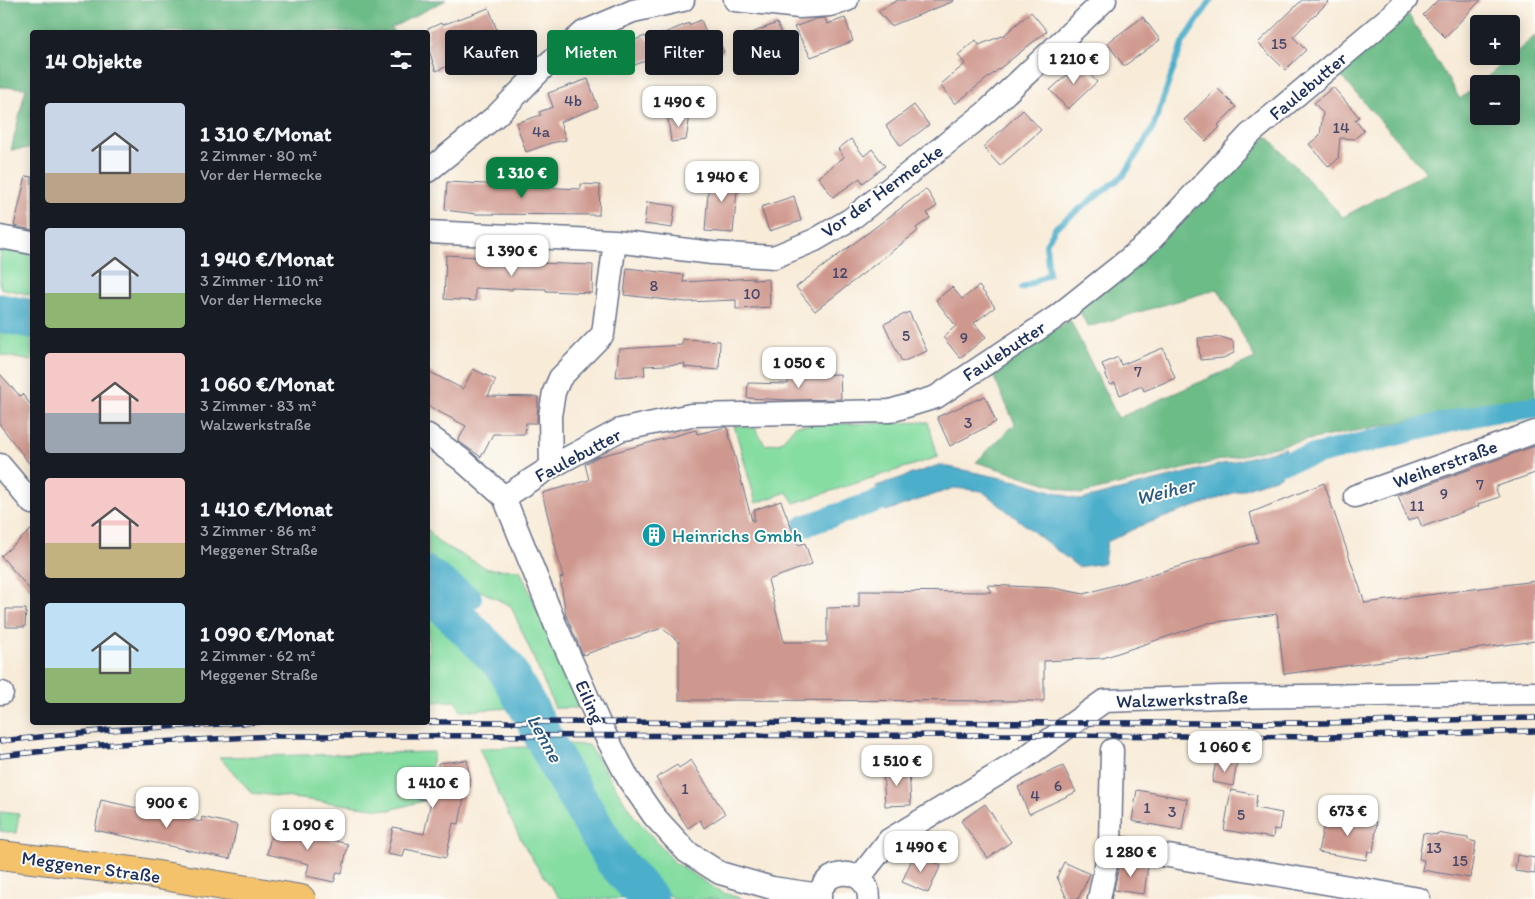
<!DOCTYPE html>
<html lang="de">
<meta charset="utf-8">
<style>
:root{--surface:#171b24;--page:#242831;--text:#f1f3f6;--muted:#9ea1a6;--accent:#0b8043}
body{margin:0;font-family:Itim,sans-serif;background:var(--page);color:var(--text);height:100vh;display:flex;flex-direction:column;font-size:19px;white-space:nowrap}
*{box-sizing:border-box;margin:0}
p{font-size:16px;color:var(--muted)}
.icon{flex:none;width:28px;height:28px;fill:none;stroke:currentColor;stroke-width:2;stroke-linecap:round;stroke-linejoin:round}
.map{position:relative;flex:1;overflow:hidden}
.drawer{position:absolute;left:30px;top:30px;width:400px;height:695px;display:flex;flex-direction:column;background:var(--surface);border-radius:5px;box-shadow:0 2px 12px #0003}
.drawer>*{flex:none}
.hud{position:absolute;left:445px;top:30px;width:475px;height:45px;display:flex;gap:10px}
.buttons{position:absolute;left:1470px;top:15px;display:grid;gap:10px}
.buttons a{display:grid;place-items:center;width:50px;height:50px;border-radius:5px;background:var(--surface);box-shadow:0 2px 12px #0003;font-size:25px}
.price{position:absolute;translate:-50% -42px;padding:0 11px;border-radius:10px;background:#fff;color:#222;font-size:16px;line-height:32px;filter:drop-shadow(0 1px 2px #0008)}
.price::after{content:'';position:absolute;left:50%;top:30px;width:15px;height:11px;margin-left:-8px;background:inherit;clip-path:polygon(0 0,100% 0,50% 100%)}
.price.on{background:var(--accent);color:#fff}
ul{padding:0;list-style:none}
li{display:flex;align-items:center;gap:15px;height:125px;padding:0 15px}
li span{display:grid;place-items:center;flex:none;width:140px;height:100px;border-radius:5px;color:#555}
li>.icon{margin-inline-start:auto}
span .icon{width:60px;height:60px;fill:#fffc;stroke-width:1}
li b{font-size:21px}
h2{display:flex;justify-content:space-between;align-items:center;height:60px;padding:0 15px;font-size:21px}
.tag{padding:0 18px;border-radius:5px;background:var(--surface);box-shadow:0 2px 12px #0003;font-size:18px;line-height:45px}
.tag.on{background:var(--accent);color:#fff}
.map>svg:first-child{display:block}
.green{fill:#85dda1;stroke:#508680}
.forest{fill:#6cbc87;stroke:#447672}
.water{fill:#4caecb;stroke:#346e94}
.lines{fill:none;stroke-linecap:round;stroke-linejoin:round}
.stream{stroke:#4caecb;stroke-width:6}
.canal{stroke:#4caecb;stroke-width:22}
.river{stroke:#4caecb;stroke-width:39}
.building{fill:#cf988e}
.minor-casing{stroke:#687189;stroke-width:25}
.major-casing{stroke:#687189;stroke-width:30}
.minor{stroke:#fff;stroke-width:22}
.major{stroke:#f3c26a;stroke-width:28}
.rail-casing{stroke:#1b2f5e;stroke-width:5.5}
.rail{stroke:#fdfcf7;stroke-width:4;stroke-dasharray:11;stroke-linecap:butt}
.labels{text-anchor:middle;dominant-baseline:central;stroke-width:4;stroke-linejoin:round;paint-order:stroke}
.number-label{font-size:16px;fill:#48496a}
.street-label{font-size:19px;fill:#1b2f5e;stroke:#fdfcf7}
.culture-label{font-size:19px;fill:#0d838f;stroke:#fdfcf7;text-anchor:start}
.water-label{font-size:20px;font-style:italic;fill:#2c5b84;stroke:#fdfcf7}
</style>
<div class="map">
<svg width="1535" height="899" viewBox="0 0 1535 899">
<rect width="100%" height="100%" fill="#fdfcf7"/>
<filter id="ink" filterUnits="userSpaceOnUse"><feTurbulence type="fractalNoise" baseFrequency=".02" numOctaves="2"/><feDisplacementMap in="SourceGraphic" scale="10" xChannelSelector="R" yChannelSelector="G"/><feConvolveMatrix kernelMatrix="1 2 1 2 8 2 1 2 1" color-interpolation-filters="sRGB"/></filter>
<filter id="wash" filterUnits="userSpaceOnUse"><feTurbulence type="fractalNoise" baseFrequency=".0096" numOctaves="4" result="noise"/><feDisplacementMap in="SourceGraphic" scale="20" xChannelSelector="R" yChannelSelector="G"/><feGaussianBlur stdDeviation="1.12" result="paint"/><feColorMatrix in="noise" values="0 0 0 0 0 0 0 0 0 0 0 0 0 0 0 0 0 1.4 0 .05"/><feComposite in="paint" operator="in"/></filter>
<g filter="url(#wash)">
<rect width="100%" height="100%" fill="#f8ebd8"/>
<path class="green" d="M 0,249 L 32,254 L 32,295 L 0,288 Z
M 0,332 L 32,338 L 32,361 L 0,355 Z
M 928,422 L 938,457 L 794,503 L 787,492 L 756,503 L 734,425 L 755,428 L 765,445 L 781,442 L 796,425 Z
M 428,529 L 439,543 L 488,569 L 520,570 L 580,708 L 555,708 L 511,606 L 450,576 L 428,559 Z
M 428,613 L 484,665 L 513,708 L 461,711 L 455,701 L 428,702 Z
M 566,744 L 589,745 L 633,815 L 675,863 L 721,892 L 743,899 L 673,899 L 653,878 L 608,820 Z
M 536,747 L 592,852 L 630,899 L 561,899 C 523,854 502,801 479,748 Z
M 434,752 L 423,801 L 390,810 L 252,793 L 219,757 Z
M 0,812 L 19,814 L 16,833 L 0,831 Z"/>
<path class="forest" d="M 0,0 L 446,0 L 391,28 L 394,32 L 32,32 L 32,148 L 11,150 L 26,88 L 0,87 Z
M 1408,14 L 1460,99 L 1479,84 L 1479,116 L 1511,116 L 1511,84 L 1479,84 L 1535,36 L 1535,407 L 1486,406 L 1292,443 L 1080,494 L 976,462 L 1015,424 L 990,369 L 1070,320 L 1118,418 L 1255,358 L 1218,289 L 1088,327 L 1079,310 L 1182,220 L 1267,136 L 1343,217 L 1426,172 L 1339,74 Z"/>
<path class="water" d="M 1286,448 L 1281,476 L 1140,526 L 1107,542 L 1104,563 L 1078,567 L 982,491 L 954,488 L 886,511 L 876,486 L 939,465 L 1026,483 L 1080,500 Z"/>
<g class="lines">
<path class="stream" d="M 1022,288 L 1049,274 L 1046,244 L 1056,227 L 1124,175 L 1153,128 L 1182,44 L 1211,0"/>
<path class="canal" d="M 1253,470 L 1485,413 L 1535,407
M 804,526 L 909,490
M 428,567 L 471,598"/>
<path class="river" d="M 0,313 L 32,319
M 428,589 L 504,665 L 532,714 L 560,769 L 614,860 L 649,899"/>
</g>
<g id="blocks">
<path class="building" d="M 898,0 L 953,0 L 954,1 L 891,26 L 878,11 Z
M 1302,0 L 1330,0 L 1293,37 L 1306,50 L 1285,70 L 1258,43 Z
M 1438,0 L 1481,0 L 1445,37 L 1423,15 Z
M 489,8 L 499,36 L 452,54 L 453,56 L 450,57 L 453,64 L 436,71 L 428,48 L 428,29 L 441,23 L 442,25 Z
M 1031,12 L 1047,31 L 955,104 L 940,85 L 965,64 L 958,55 L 976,40 L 979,45 L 1004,35 Z
M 1143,17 L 1160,40 L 1124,66 L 1107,43 Z
M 825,18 L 827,24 L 845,18 L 853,41 L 811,57 L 794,27 L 816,19 Z
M 701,20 L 709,40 L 717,36 L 724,52 L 700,62 L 695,48 L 683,53 L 681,47 L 627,68 L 619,46 L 645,36 L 647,40 L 689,23 L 689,25 Z
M 777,23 L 786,46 L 754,59 L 752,54 L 742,58 L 734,40 Z
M 1077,60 L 1097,82 L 1068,109 L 1050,90 L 1068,74 L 1066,71 Z
M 588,79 L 598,107 L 560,122 L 566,140 L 551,143 L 526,152 L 516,123 L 541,115 L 539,112 L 553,107 L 548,93 Z
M 1333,87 L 1359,117 L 1355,120 L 1364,131 L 1354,139 L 1340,138 L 1338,159 L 1329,167 L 1309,144 L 1320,135 L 1323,113 L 1314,103 Z
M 1217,88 L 1236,107 L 1218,125 L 1220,127 L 1206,141 L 1184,120 Z
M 914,105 L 929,125 L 901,146 L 886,126 Z
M 1023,110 L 1041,130 L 1000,166 L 983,147 Z
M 690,115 L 686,140 L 671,142 L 668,118 Z
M 851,139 L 864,156 L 872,149 L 885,166 L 863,183 L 860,178 L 833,197 L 818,177 L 844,157 L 838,149 Z
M 716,170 L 734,171 L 733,181 L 738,181 L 733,233 L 705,231 L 709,179 L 715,180 Z
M 26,176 L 32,177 L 32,230 L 14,226 Z
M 505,177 L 533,178 L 534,184 L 539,184 L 539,187 L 581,189 L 581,184 L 600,185 L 599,215 L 476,214 L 445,210 L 447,182 L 504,185 Z
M 926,189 L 937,206 L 927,213 L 930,218 L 916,228 L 918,231 L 815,311 L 796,287 Z
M 794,196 L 801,221 L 769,231 L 761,207 Z
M 647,202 L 675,206 L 672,228 L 644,224 Z
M 446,255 L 478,257 L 478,259 L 538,261 L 538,263 L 593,265 L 592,293 L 546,291 L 546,289 L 512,288 L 512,290 L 475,288 L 475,301 L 444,299 Z
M 627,268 L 684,275 L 683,282 L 754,278 L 754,280 L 769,279 L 770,307 L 736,309 L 736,300 L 686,302 L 624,295 Z
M 979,286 L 995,307 L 974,323 L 986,337 L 960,358 L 943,337 L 956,326 L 936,300 L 952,287 L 962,299 Z
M 909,312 L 927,351 L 902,362 L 884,324 Z
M 1221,337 L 1233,341 L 1234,353 L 1223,358 L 1200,360 L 1198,338 Z
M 682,339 L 720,341 L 719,370 L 684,367 L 685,364 L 644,366 L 645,375 L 616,377 L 619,349 L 682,345 Z
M 1163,348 L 1175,378 L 1144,391 L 1142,386 L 1120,395 L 1115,383 L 1110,385 L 1102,364 L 1118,357 L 1121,365 Z
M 473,369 L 496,380 L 488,396 L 538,397 L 537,423 L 526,423 L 525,434 L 493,434 L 481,457 L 458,441 L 466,426 L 428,406 L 428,371 L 463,389 Z
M 0,374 L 20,396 L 22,394 L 32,406 L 32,467 L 0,425 Z
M 840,374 L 841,399 L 789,400 L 747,398 L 748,383 L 788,384 L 788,376 Z
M 985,396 L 996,422 L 950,446 L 937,417 Z
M 727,427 L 752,521 L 754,521 L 754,510 L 781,501 L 798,545 L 805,543 L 812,564 L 768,580 L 784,642 L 827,642 L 827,608 L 859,607 L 859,591 L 991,592 L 987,585 L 1053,588 L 1084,594 L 1177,567 L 1258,542 L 1250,513 L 1324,483 L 1365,603 L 1535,581 L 1535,641 L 1284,674 L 1277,614 L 1208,623 L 1103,658 L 1044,661 L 1044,701 L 679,700 L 679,642 L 662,628 L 583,655 L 566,615 L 560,578 L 563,577 L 542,493 L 589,480 L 585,464 L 597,457 L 696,430 L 697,434 Z
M 1535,446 L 1535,473 L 1495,487 L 1499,497 L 1478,504 L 1479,506 L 1422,527 L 1418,517 L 1408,521 L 1398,495 Z
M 32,529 L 32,592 L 1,556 Z
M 6,609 L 26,609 L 25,627 L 6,627 Z
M 467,760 L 470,787 L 466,787 L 459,824 L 453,823 L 446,858 L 405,849 L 403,857 L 387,854 L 393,827 L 424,834 L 431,801 L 399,795 L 404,771 L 439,779 L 438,763 Z
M 691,760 L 725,814 L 704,828 L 700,820 L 688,828 L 656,778 L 677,765 L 679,768 Z
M 1216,761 L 1237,761 L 1233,786 L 1212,782 Z
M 1063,766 L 1076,792 L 1029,814 L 1018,787 Z
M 909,768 L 911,805 L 885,806 L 883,769 Z
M 1137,790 L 1187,799 L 1182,830 L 1132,821 Z
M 1231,790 L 1257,795 L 1255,808 L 1282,813 L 1279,830 L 1274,829 L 1273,838 L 1224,830 Z
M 101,800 L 201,822 L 202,817 L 237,825 L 230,859 L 95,830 Z
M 985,804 L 1011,842 L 988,858 L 961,821 Z
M 1326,813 L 1377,822 L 1373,852 L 1368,851 L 1366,860 L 1318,852 Z
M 275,818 L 295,822 L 293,831 L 348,844 L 342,873 L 337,872 L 334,882 L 306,876 L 309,864 L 267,854 Z
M 1423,833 L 1437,835 L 1437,833 L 1449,835 L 1468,838 L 1468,840 L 1476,842 L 1470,878 L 1422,870 L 1424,860 L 1419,859 Z
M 915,852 L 941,865 L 928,893 L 902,882 Z
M 1517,855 L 1535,858 L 1535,874 L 1515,871 Z
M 1120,861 L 1148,866 L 1144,894 L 1114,890 Z
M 1064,862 L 1090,874 L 1078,899 L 1067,899 L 1057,877 Z"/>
</g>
</g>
<g filter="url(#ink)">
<use href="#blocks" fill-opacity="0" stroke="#687189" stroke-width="1"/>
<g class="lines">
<g class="minor-casing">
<path id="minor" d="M 735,0 L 799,7 L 810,0
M 799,7 L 830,5 L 847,0
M 428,171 L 497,115 L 542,69 L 584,32 L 633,11 L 683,0
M 428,232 L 615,241 L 712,253 L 774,257 L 815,240 L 851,219 L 985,113 L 1105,0
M 0,237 L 32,243
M 428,435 L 462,460 L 504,497 L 556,626 L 599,723 L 629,780 L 654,816 L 687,852 L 720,873 L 772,888 L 820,895
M 0,465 L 32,503
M 551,467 L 550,416 L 554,392 L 560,378 L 603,334 L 615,241
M 1355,496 L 1535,432
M 504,497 L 551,467 L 620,430 L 691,415 L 890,411 L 936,397 L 1056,317 L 1120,266 L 1149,242 L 1249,135 L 1393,14 L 1406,0
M 0,693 L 2,693
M 1110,846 L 1419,899
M 859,878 L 889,840 L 1023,759 L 1104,701 L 1221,697 L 1535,693
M 820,899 C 819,866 869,865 869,899
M 1099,899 L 1110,846 L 1112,750"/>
</g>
<g class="major-casing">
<path id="major" d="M 0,855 L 140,872 L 301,899"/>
</g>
<use href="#minor" class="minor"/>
<use href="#major" class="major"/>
<g class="rail-casing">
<path id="rail" d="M 428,722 L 1324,723 L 1535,718
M 0,741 L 109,730 L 259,722
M 0,756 L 99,745 L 273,736 L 1058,735 L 1328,737 L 1535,731"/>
</g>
<use href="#rail" class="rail"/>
</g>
</g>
<defs>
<g id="building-disc" transform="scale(1.25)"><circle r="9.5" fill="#0f9aa8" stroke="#fdfcf7"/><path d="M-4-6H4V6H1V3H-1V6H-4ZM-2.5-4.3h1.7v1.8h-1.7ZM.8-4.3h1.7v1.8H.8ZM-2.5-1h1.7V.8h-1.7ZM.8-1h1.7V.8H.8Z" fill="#fff"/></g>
</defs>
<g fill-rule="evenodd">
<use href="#building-disc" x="654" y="535"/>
</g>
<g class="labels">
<g class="number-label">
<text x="1279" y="43">15</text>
<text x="573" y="100">4b</text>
<text x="1341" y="127">14</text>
<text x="541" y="131">4a</text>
<text x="840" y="272">12</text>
<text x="654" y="285">8</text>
<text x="752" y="293">10</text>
<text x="906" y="335">5</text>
<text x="964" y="337">9</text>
<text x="1138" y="371">7</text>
<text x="968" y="422">3</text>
<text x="1480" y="484">7</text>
<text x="1444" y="493">9</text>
<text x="1417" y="505">11</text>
<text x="1058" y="785">6</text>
<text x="685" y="788">1</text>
<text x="1035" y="795">4</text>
<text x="1147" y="807">1</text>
<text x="1172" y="811">3</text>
<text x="1241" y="814">5</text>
<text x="1434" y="847">13</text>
<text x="1460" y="860">15</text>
</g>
<g class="street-label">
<text transform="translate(1308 86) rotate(-40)">Faulebutter</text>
<text transform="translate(882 191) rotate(-36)">Vor der Hermecke</text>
<text transform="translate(1004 351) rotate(-33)">Faulebutter</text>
<text transform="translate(578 455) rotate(-28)">Faulebutter</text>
<text transform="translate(1445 464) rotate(-20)">Weiherstraße</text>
<text transform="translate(1182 699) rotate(-2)">Walzwerkstraße</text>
<text transform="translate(590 702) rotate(66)">Eiling</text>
<text transform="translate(91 867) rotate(8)">Meggener Straße</text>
</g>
<g class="culture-label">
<text x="672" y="535">Heinrichs Gmbh</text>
</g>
<g class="water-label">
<text transform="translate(1165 491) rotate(-14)">Weiher</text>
<text transform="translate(545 738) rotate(61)">Lenne</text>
</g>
</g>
</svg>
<div class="buttons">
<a>+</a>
<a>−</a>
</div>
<b class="price" style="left:1074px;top:85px">1 210 €</b>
<b class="price" style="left:679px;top:128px">1 490 €</b>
<b class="price on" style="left:522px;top:199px">1 310 €</b>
<b class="price" style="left:722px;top:203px">1 940 €</b>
<b class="price" style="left:512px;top:277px">1 390 €</b>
<b class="price" style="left:799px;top:389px">1 050 €</b>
<b class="price" style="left:1225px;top:773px">1 060 €</b>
<b class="price" style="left:897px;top:787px">1 510 €</b>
<b class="price" style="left:433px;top:809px">1 410 €</b>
<b class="price" style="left:167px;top:829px">900 €</b>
<b class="price" style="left:1348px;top:837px">673 €</b>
<b class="price" style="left:308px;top:851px">1 090 €</b>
<b class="price" style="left:921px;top:873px">1 490 €</b>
<b class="price" style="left:1131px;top:878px">1 280 €</b>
<div class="hud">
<a class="tag">Kaufen</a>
<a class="tag on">Mieten</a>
<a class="tag">Filter</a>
<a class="tag">Neu</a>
</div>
<section class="drawer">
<h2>14 Objekte<svg class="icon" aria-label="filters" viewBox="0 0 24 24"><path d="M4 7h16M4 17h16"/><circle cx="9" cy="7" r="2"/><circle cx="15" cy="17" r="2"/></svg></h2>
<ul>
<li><span style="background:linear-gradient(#c9d6e8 70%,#b9a48a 0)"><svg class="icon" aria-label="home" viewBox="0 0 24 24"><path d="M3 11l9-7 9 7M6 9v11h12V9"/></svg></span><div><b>1 310 €/Monat</b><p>2 Zimmer · 80 m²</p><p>Vor der Hermecke</p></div></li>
<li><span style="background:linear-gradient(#c9d6e8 65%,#8fb573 0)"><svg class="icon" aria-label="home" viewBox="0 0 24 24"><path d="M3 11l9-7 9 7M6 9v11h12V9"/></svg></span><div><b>1 940 €/Monat</b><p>3 Zimmer · 110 m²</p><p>Vor der Hermecke</p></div></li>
<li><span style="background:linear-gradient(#f6c9c9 60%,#9aa5b1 0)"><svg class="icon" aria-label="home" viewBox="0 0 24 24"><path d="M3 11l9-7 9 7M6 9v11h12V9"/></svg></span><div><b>1 060 €/Monat</b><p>3 Zimmer · 83 m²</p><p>Walzwerkstraße</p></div></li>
<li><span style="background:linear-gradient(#f6c9c9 65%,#c2b280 0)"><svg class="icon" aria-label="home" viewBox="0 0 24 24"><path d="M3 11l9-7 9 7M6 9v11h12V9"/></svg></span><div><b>1 410 €/Monat</b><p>3 Zimmer · 86 m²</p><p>Meggener Straße</p></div></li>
<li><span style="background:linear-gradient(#bfe0f5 65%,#8fb573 0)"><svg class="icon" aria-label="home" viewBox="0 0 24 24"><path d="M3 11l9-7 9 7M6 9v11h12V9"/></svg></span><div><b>1 090 €/Monat</b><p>2 Zimmer · 62 m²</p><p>Meggener Straße</p></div></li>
</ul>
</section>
</div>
